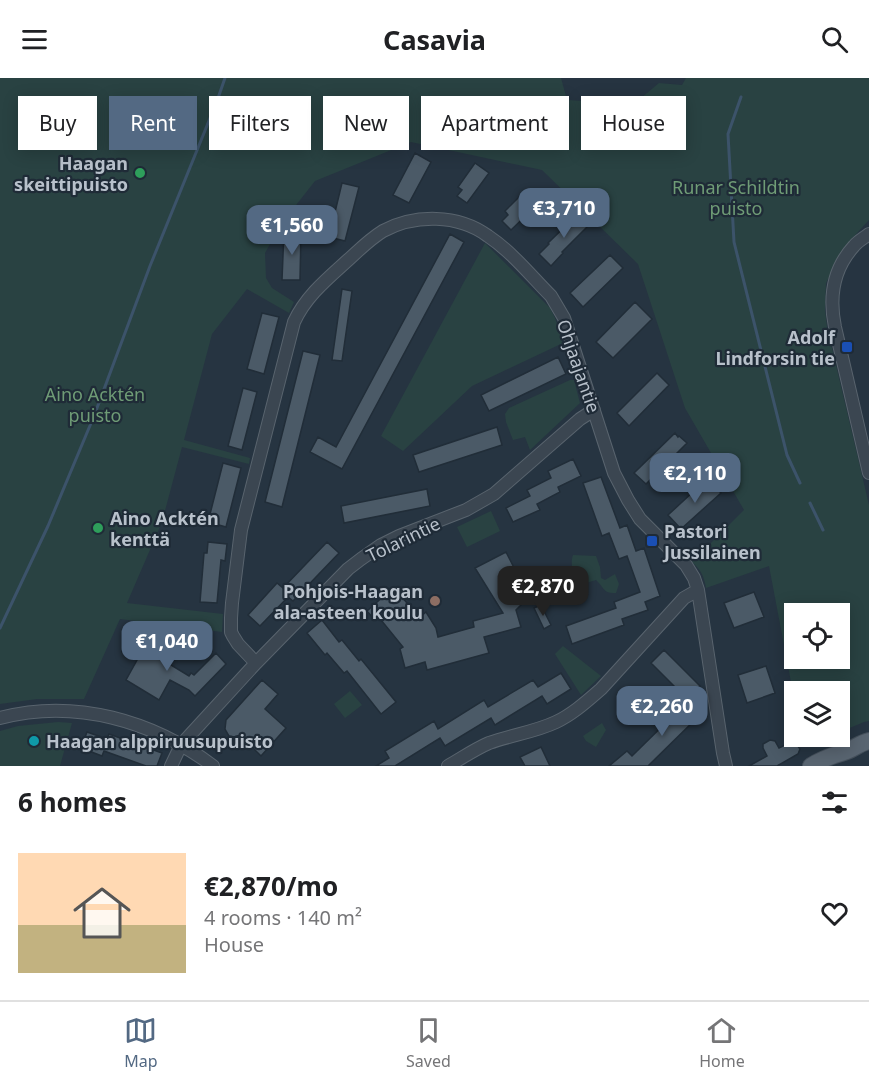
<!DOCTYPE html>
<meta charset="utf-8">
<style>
:root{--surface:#fff;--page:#f6f6f6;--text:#202124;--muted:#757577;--line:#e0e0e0;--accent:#536983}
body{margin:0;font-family:"Noto Sans",sans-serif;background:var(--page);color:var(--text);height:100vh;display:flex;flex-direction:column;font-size:22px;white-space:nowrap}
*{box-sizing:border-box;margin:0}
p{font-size:20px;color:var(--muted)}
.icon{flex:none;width:33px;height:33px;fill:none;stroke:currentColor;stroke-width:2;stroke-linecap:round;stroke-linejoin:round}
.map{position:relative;height:688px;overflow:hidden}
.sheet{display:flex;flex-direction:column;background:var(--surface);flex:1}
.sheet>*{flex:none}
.banner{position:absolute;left:18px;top:18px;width:834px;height:54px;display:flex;gap:12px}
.controls{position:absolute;left:784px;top:525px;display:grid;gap:12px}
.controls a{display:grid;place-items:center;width:66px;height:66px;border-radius:0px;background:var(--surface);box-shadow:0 3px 15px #0003;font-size:30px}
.price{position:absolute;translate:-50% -51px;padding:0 14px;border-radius:12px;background:var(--accent);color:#fff;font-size:20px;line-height:39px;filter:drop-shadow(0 2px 3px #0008)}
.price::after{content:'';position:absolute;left:50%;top:36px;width:18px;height:14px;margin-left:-9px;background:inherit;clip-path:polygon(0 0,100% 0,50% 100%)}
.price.current{background:#222;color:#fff}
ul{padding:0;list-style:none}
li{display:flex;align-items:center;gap:18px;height:150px;padding:0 18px}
li span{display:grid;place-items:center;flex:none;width:168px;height:120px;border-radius:0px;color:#555}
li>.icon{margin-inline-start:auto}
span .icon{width:72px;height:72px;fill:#fffc;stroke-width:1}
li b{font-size:26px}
h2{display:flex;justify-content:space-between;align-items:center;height:72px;padding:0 18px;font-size:26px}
.chip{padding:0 21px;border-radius:0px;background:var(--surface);box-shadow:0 3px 15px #0003;font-size:21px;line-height:54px}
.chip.current{background:var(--accent);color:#fff}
header{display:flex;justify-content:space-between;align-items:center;height:78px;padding:0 18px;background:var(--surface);font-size:27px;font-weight:700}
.tab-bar{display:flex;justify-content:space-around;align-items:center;height:84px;border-top:2px solid var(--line);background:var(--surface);font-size:16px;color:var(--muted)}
.tab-bar a{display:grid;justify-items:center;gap:3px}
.tab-bar .current{color:var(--accent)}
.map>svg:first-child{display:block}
.green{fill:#294242;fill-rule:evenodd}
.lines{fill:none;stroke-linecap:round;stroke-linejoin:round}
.stream{stroke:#3c536a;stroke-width:3}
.building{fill:#4b5a67;stroke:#212d38;stroke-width:1.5}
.minor-casing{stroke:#59646e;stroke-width:14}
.major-casing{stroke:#444f5a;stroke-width:18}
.minor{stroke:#3b4651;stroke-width:12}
.major{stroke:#596571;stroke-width:16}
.leisure-dot{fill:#2e9e5b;stroke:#1f2b37;stroke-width:2}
.transit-dot{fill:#1a4fb4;stroke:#1f2b37;stroke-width:2}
.education-dot{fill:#8d6e63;stroke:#1f2b37;stroke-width:2}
.culture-dot{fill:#0f9aa8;stroke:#1f2b37;stroke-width:2}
.labels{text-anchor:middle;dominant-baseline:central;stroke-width:4.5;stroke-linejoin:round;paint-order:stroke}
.poi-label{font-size:18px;font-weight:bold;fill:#b8c1cb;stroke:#1f2b37;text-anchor:end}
.park-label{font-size:18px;fill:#6f9c76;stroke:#1f2b37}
.street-label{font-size:18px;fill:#b8c1cb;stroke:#1f2b37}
</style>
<header><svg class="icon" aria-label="menu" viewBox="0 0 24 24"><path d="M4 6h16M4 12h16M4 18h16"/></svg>Casavia<svg class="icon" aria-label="search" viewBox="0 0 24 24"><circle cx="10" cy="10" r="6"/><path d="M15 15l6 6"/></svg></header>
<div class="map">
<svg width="869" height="688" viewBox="0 0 869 688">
<rect width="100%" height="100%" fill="#263441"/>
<path class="green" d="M 0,0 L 561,0 L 567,22 L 634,26 L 659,5 L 682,7 L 686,0 L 869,0 L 869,142 L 845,168 L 826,205 L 825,232 L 827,249 L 869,427 L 869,643 L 864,644 L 840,654 L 840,614 L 795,614 L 795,625 L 769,488 L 706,510 C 704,498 701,492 692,484 L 744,432 L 685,330 L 638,186 L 542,92 L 411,64 L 315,103 L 282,145 L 265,175 L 266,200 L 272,210 L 294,224 L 289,235 L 247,211 L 212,256 L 184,362 L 250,380 L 249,386 L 182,369 L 162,444 L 127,525 L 223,536 L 222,554 L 120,541 L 84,621 L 37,621 L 0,626 ZM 795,536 L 840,536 L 840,580 L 795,580 Z
M 485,165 L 550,230 L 555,240 L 563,265 L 472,308 L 403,373 L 381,358 Z
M 570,302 L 574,302 L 580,325 L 530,372 L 525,359 L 513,362 L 506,344 L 505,336 L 509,330 Z
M 491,433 L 500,453 L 467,469 L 457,449 Z
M 573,477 L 596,478 L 600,489 L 601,500 L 605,502 L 615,496 L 619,506 L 616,515 C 603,516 604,509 596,502 L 583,506 L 577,506 C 573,498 570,485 573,477 Z
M 563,568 L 601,598 L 581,617 L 555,576 Z
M 350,613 L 362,627 L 345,640 L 334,626 Z
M 58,644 L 72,645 L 60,688 L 0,688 L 0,653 L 18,648 Z
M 602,645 L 606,652 L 596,669 L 586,663 L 583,658 Z"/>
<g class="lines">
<path class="stream" d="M 741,19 L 728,56 L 734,164 L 787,377 L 800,405
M 810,425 L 823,452
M 0,550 L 48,448 L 94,338 L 150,188 L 217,23 L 225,0"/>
</g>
<path class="building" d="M 415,75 L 431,84 L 409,125 L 393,117 Z
M 475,85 L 489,95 L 467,125 L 457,118 L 462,112 L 458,109 Z
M 342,105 L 359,109 L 345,163 L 329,159 Z
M 527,111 L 540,124 L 511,152 L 502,143 L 508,137 L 505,133 Z
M 579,135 L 590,146 L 562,174 L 563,175 L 551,188 L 539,176 L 549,166 L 548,165 Z
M 284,153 L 301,154 L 300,202 L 282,202 Z
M 450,156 L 464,164 L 342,391 L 310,374 L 318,359 L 336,369 Z
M 610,177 L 623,190 L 583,229 L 570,215 Z
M 342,211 L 352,213 L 342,283 L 332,282 Z
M 635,224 L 652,241 L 613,280 L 596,264 Z
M 262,235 L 279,239 L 264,296 L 247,291 Z
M 303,273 L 320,277 L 282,429 L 265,424 Z
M 558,279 L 566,296 L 489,333 L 481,317 Z
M 657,295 L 669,307 L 629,348 L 617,335 Z
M 243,310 L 257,314 L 242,372 L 228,368 Z
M 497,349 L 502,367 L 419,394 L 413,377 Z
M 675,355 L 678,359 L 679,358 L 687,365 L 646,406 L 634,395 Z
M 573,381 L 581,398 L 558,409 L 560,414 L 537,426 L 540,432 L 513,444 L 506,430 L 530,418 L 527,412 L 551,400 L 548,393 Z
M 223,385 L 241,390 L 226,449 L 208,444 Z
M 601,399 L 620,450 L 627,447 L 636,473 L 644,470 L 660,518 L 645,524 L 648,532 L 622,541 L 624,547 L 572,566 L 566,548 L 616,530 L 614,524 L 640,514 L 627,478 L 619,481 L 609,455 L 602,458 L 583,405 Z
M 708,400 L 721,415 L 681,451 L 668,437 Z
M 427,411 L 430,428 L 344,445 L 341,428 Z
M 208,464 L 227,466 L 225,483 L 221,482 L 217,525 L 200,524 L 204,475 L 207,475 Z
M 327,464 L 339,475 L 293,523 L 288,519 L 260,548 L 248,537 L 277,505 L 283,510 Z
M 506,474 L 529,519 L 516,532 L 521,549 L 484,559 L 489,575 L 427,592 L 425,584 L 405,590 L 400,571 L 403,569 L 377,537 L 373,540 L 367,533 L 394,509 L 419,540 L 426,534 L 436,550 L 438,559 L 474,549 L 473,543 L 503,535 L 475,490 Z
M 754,514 L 764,539 L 734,550 L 724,525 Z
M 541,527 L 551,547 L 544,551 L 534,530 Z
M 322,542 L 339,564 L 342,562 L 359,583 L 361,581 L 396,624 L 381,636 L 347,593 L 344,595 L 327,575 L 325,577 L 307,555 Z
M 130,562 L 189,598 L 191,595 L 194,597 L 216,575 L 226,586 L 195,618 L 189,612 L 170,602 L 159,622 L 126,602 L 137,582 L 122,574 Z
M 664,572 L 700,608 L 687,621 L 651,585 Z
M 766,588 L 775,615 L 747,625 L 738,597 Z
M 561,595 L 571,611 L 547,626 L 542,618 L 495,647 L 491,640 L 445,668 L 440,660 L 395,688 L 376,688 L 389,680 L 385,673 L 434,643 L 438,651 L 484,622 L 488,629 L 533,602 L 538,609 Z
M 262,602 L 278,616 L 265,631 L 286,650 L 261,678 L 240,657 L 234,659 L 229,658 L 225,651 L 226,642 Z
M 691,620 L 704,633 L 648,688 L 609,688 L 627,673 L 632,678 Z
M 87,654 L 107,661 L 109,656 L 162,675 L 157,688 L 146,688 L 104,673 L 102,678 L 81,670 Z
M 770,662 L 775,663 L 779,670 L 791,664 L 795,664 L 800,671 L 798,676 L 777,688 L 749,688 L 767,678 L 763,670 L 763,666 Z
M 541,669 L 550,688 L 525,688 L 520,679 Z"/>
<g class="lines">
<g class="minor-casing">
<path id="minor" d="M 869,156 C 864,160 858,163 854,168 C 833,191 829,220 835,249 L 869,395
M 256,585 L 238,566 L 233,558 L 231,554 L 231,540 L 232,525 L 241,452 L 294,244 C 306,218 327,201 348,182 C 359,172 370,161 383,153 C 415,136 458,136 488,158 C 512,174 531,198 551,218 L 564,240 L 614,395 L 628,422 L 640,441 L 686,487 L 694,500 L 698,512 L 723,675 L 726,688
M 0,640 C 75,620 153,643 213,688
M 171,688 L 181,667 L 190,657 L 256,585 L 348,491 L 361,481 L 381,467 L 399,458 L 466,432 L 494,416 L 580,341 L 594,332
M 448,688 C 462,680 475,671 489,665 C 511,657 535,654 556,644 C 573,636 587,623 601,611 L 684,520 L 698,512"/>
</g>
<g class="major-casing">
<path id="major" d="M 811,688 C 825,679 833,678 847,673 C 855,670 860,665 869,663"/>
</g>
<use href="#minor" class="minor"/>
<use href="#major" class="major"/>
</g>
<g class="leisure-dot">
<circle cx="140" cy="95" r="6"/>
<circle cx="98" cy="450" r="6"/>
</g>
<g class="transit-dot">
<rect x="841" y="263" width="12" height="12" rx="3"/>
<rect x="646" y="457" width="12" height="12" rx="3"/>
</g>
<circle class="education-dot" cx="435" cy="523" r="6"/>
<circle class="culture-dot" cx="34" cy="663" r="6"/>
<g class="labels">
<g class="poi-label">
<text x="128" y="85">Haagan<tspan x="128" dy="21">skeittipuisto</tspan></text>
<text x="835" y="259">Adolf<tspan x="835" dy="21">Lindforsin tie</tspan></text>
<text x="110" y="440" text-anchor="start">Aino Acktén<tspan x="110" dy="21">kenttä</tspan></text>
<text x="664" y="453" text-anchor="start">Pastori<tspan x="664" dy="21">Jussilainen</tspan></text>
<text x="423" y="513">Pohjois-Haagan<tspan x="423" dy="21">ala-asteen koulu</tspan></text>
<text x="46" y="663" text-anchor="start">Haagan alppiruusupuisto</text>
</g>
<g class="park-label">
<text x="736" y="109">Runar Schildtin<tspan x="736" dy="21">puisto</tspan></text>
<text x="95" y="316">Aino Acktén<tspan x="95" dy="21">puisto</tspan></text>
</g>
<g class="street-label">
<text transform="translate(579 288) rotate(71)">Ohjaajantie</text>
<text transform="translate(403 461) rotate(-26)">Tolarintie</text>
</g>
</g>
</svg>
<div class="controls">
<a><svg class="icon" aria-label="locate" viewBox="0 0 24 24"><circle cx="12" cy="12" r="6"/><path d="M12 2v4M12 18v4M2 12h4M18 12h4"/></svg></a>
<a><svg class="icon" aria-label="layers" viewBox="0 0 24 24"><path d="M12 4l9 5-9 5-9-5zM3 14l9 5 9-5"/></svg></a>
</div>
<b class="price" style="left:564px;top:161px">€3,710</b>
<b class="price" style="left:292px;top:178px">€1,560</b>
<b class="price" style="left:695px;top:426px">€2,110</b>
<b class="price current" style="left:543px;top:539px">€2,870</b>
<b class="price" style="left:167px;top:594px">€1,040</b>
<b class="price" style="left:662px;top:659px">€2,260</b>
<div class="banner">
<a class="chip">Buy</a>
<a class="chip current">Rent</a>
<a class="chip">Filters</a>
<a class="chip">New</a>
<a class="chip">Apartment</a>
<a class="chip">House</a>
</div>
</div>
<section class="sheet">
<h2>6 homes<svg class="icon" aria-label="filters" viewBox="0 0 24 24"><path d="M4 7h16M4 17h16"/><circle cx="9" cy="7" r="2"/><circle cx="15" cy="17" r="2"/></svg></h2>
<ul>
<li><span style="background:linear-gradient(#ffd9b3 60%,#c2b280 0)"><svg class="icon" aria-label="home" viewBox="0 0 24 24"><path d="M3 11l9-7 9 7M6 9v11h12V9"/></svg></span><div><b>€2,870/mo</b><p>4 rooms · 140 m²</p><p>House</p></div><svg class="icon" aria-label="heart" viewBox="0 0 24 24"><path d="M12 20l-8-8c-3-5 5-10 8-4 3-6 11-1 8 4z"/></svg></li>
</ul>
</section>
<nav class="tab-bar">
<a class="current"><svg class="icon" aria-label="map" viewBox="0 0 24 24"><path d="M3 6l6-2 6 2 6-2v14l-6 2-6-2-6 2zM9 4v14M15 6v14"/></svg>Map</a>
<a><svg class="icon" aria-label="saved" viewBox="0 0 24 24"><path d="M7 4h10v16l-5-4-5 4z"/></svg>Saved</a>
<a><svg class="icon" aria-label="home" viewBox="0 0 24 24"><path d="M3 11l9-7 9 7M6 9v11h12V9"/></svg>Home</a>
</nav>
